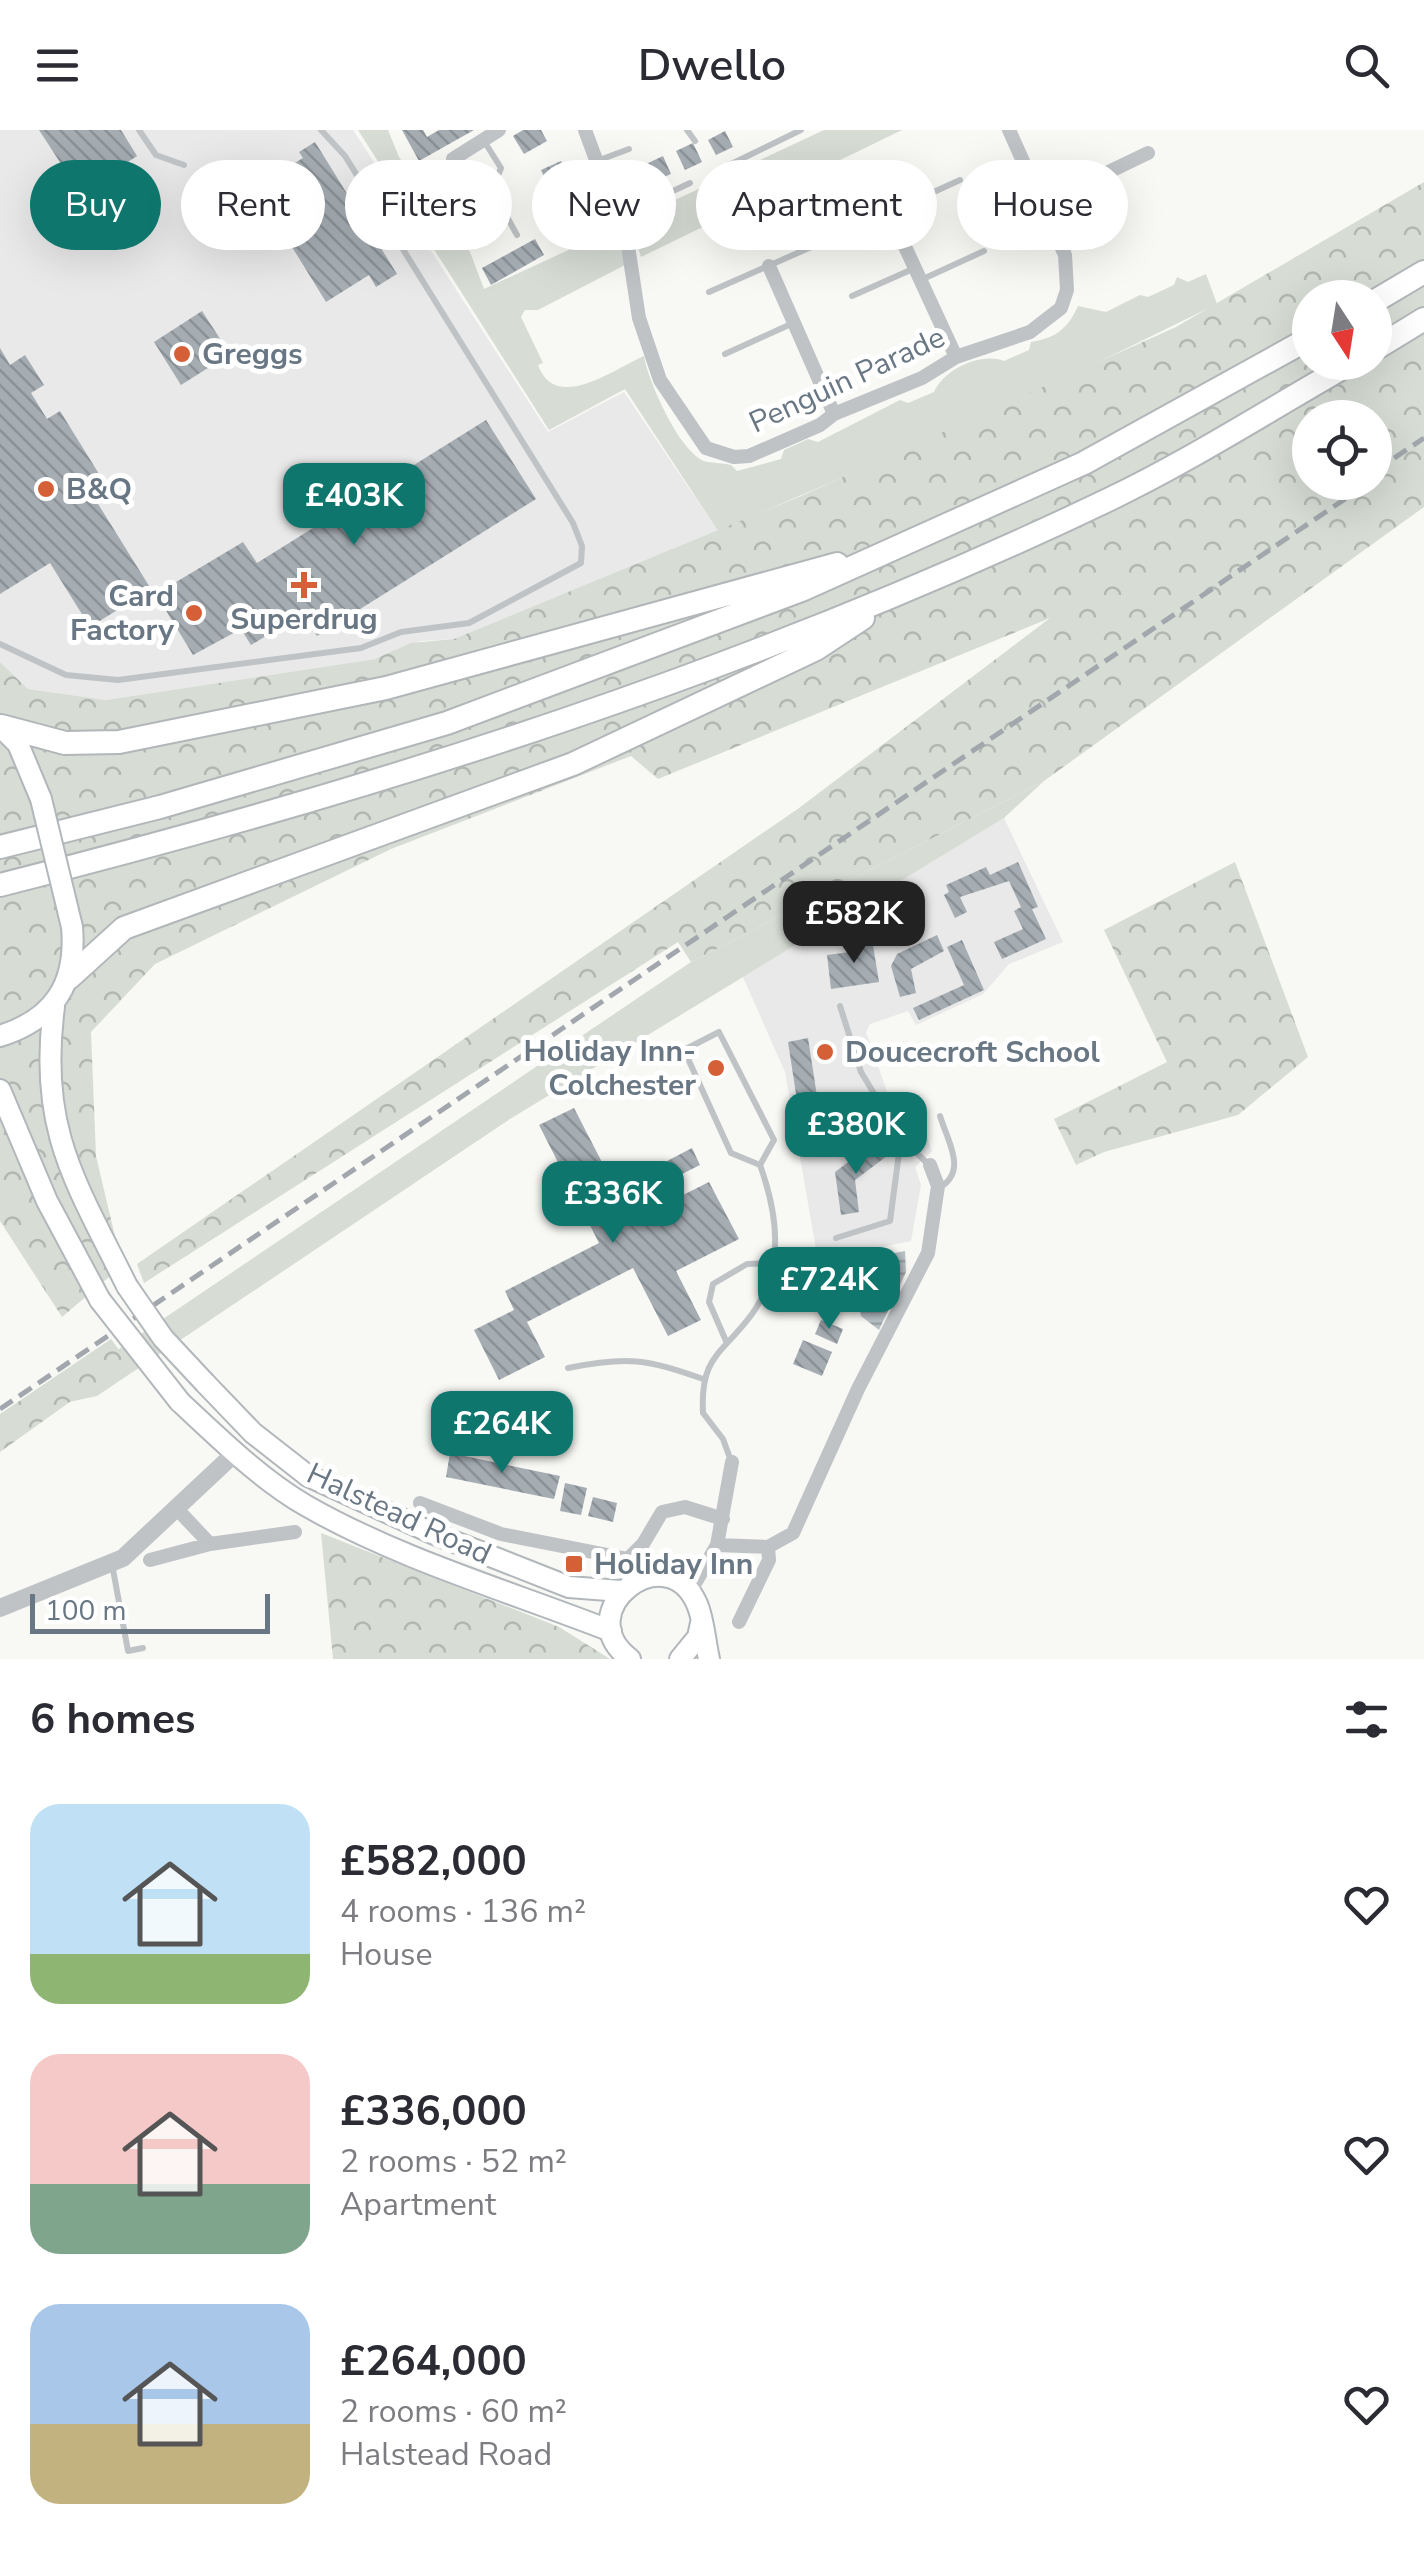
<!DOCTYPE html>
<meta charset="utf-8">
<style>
:root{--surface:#fff;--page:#f2f2f3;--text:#2b2b33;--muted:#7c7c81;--accent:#0f766e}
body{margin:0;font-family:"Nunito Sans",sans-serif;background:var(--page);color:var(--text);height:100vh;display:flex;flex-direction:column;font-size:38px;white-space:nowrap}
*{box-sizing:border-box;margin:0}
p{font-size:32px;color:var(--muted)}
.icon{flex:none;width:55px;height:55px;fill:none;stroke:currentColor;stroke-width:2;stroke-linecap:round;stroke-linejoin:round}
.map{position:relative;height:1529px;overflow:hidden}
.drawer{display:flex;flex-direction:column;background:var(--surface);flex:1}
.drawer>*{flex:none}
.hud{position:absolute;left:30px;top:30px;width:1365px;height:90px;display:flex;gap:20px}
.needle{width:65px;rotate:168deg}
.controls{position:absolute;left:1292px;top:150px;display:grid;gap:20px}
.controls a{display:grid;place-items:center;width:100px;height:100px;border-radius:50%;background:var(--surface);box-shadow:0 10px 40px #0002;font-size:50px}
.scale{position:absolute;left:30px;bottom:25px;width:240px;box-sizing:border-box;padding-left:10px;border:5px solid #697784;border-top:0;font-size:28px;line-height:35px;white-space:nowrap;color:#697784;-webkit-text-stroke:8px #fff;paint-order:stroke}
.price{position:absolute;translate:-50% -85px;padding:0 22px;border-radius:20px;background:var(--accent);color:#fff;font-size:32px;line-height:65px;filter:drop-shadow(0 2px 5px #0008)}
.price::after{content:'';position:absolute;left:50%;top:60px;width:30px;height:22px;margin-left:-15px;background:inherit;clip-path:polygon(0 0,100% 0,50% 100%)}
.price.on{background:#222;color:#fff}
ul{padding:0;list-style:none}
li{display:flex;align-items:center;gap:30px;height:250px;padding:0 30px}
li span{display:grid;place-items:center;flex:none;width:280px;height:200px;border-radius:30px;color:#555}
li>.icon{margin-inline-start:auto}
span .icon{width:120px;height:120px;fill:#fffc;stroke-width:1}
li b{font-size:42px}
h2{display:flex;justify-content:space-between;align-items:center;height:120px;padding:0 30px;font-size:42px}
.pill{padding:0 35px;border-radius:45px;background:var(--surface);box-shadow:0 10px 40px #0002;font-size:35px;line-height:90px}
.pill.on{background:var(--accent);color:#fff}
header{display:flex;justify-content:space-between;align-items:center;height:130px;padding:0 30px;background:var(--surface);font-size:45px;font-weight:600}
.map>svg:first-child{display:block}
.built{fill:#e8e9e8}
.green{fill:#d7dcd5}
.forest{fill:url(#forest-crowns);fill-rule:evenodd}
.water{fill:url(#water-rules)}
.building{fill:url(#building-back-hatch)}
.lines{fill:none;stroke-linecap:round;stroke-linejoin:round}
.primary-casing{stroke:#b2b7bb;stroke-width:24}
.trunk-casing{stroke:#b2b6b9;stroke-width:26}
.service{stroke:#bfc3c6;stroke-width:6}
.minor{stroke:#bfc3c6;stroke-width:14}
.tertiary{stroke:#bfc3c6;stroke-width:18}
.primary{stroke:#fff;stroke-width:20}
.trunk{stroke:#fff;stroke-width:22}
.rail{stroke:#a1a7ac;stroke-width:5;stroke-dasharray:15 8;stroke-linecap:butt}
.primary-bridge-casing{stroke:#b2b7bb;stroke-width:24;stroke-linecap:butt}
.primary-bridge{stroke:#fff;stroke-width:20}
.poi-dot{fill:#d56038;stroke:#fff;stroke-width:4}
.labels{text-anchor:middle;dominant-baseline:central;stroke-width:10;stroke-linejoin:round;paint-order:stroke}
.poi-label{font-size:30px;font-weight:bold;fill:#697784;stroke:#fff;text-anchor:start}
.street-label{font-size:30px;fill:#697784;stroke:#fff}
</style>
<header><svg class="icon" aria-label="menu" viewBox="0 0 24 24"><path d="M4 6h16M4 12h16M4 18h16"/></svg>Dwello<svg class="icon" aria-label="search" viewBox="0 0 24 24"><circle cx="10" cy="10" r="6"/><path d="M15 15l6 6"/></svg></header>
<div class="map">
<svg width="1424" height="1529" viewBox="0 0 1424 1529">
<defs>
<pattern id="forest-crowns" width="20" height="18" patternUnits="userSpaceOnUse" patternTransform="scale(2.5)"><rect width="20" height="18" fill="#d7dcd5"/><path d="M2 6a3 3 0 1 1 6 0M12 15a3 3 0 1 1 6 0" fill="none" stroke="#b2b7b2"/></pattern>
<pattern id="water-rules" width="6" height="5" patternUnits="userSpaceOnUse" patternTransform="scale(2.5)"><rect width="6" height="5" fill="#b8c2c6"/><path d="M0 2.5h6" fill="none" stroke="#9aa2a6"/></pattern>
<pattern id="building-back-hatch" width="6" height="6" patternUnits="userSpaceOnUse" patternTransform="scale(2.5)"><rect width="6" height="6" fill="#a5adb3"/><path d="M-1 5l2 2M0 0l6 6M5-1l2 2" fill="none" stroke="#8a9297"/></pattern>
</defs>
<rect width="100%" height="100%" fill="#f8f8f5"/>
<path class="built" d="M 0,0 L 353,0 L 548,302 L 624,262 L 718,401 L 454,509 L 421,511 L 375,529 L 106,570 L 28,559 L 0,532 Z
M 1004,688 L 1063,812 L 1009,834 L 983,864 L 916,895 L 908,881 L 870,894 L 866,902 L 891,973 L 913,968 L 932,1021 L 915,1037 L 921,1055 L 911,1111 L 818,1130 L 785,942 L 743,847 Z"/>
<path class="green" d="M 358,0 L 388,0 L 399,27 L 470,122 L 484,159 L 616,98 L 625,135 L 538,180 L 525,180 L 521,187 L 543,233 L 538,235 C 556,283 612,240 644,226 C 647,248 681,328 708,332 C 715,333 722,333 731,335 L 737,341 L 781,329 L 784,320 L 808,309 L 818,312 L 900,270 L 908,273 L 934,262 C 944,239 981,222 1004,231 L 1029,220 L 1031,212 C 1055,208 1067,200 1078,176 L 1106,182 L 1140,165 L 1148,167 L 1174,155 L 1177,147 L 1188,152 L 1206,144 L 1217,174 L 1013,274 L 718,401 L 625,259 L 549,300 Z
M 824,0 L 902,0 L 641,127 L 630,91 Z
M 1044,651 L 1004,688 L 510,989 L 97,1266 L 27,1281 L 691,832 Z"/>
<path class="forest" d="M 1424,52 L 1424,377 L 1044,651 L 691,832 L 678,812 L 144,1153 L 137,1134 L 799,678 L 1050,488 L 658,649 L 631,626 L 391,719 L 155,834 L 91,902 L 96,1026 L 122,1136 L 62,1187 L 0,1091 L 0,532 L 28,559 L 106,570 L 375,529 L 411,513 L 454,509 L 801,366 L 1176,197 ZM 1310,168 L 1375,168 L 1375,232 L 1310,232 ZM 1310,288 L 1375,288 L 1375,352 L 1310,352 Z
M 1235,732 L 1308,927 L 1238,985 L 1104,1022 L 1076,1035 L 1054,989 L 1167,932 L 1104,800 Z
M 111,1209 L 127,1231 L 0,1322 L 0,1284 Z
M 321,1403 L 559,1497 L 610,1529 L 333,1529 Z"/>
<path class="water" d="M 905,1121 L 906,1142 L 879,1200 L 861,1186 L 856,1162 L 825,1151 L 847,1132 Z"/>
<path class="building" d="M 39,0 L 121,0 L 137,26 L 80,63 Z
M 402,0 L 423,0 L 427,7 L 439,0 L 474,0 L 419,31 Z
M 523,0 L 541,0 L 547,11 L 524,24 L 513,6 Z
M 725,1 L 733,17 L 716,25 L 708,10 Z
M 315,12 L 397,144 L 376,157 L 369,145 L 326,172 L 255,57 L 303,28 L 299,22 Z
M 693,13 L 702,32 L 685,40 L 676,21 Z
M 663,26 L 671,44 L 650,53 L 642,36 Z
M 561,31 L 593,101 L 574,110 L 541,40 Z
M 470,42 L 479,58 L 461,67 L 475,92 L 458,101 L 436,61 Z
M 637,42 L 644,58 L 627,66 L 619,50 Z
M 535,109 L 544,125 L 491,155 L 482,138 Z
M 202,181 L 230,224 L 181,255 L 154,212 Z
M 0,218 L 10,235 L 25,225 L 44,255 L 31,263 L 47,289 L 60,281 L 104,352 L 90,361 L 151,459 L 90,497 L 50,433 L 0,464 Z
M 486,290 L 536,369 L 317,506 L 303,484 L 251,515 L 241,499 L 193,525 L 156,464 L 243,412 L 257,433 Z
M 1018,732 L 1038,777 L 1032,779 L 1046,809 L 1002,829 L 994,812 L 1023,799 L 1014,781 L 1021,777 L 1009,751 L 960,767 L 967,782 L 955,788 L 944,765 L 949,762 L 946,755 L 986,737 L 990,745 Z
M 937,805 L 944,821 L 911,839 L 916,863 L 900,867 L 891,836 L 897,824 Z
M 872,809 L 879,852 L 831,859 L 827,825 L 850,822 L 848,812 Z
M 962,810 L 984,860 L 919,890 L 913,878 L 964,855 L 947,817 Z
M 808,908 L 819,979 L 799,983 L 788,912 Z
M 574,978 L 623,1073 L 650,1059 L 642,1044 L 692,1018 L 700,1035 L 654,1058 L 663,1075 L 709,1052 L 739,1109 L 676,1141 L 701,1190 L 668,1206 L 633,1138 L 527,1192 L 545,1227 L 499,1250 L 474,1200 L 514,1180 L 505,1161 L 599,1113 L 539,995 Z
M 856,978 L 861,992 L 804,1014 L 798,1000 Z
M 876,1011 L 887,1026 L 855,1050 L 859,1082 L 841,1085 L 835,1042 Z
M 821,1190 L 843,1199 L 837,1214 L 815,1204 Z
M 803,1210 L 832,1222 L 822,1246 L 793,1234 Z
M 450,1323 L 560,1346 L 554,1369 L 446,1347 Z
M 565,1353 L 587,1358 L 581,1385 L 560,1381 Z
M 593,1367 L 617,1373 L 613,1392 L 588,1386 Z"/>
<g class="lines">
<g class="primary-casing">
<path id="primary" d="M 0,596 L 18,614 L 41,669
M 54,877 C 38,999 75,1051 127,1156
M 0,906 C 54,889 77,854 72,797
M 0,960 L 47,1071 L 100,1170
M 205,1253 L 253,1303 L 308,1346 L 432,1403 L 569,1457 L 621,1461
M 180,1272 C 219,1308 259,1348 305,1375 C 401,1430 509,1461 611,1501
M 630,1529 C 567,1481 667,1404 697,1474 C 704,1490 705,1512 709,1529
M 680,1529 L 698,1507 L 701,1493"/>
</g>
<g class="trunk-casing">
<path id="trunk" d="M 1375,171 L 1424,142
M 1375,219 L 1424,189
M 1,596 L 65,613 L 119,612 L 386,558 L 837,434
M 0,717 L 160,677 L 447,593 L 804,459 L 1084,333 L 1310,208
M 0,755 C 383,658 753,540 1110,369 C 1193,329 1272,278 1353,232
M 69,848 L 124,798 L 573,634 L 816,519 L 863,488"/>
</g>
<path class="service" d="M 139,0 L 156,25 L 184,35
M 687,0 L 695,11
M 484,11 L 501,38 L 492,60 L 517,105
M 597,31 L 629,19
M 727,36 L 801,0
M 620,86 L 690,53
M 842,104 L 960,50
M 923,149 L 984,121
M 709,162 L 818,114
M 852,166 L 915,138
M 725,224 L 791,194
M 0,514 L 66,545 L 118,550 L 361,518 L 401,502 L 469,493 L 581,433 L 582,416 L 573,393 L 345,26 L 321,0
M 902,1009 L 929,1035
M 939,1058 C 968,1042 948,1012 940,986
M 836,1108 L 890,1091 L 901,1008 L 861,942 L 840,876
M 726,1211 L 709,1172 L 713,1154 L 747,1134 L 774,1133
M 568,1238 C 628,1226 646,1229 703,1249
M 731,1331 L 723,1309 L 703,1283 C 700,1225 722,1225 752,1184 C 785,1137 778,1085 760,1035 L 731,1023 L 684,920 L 719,902 L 774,1010 L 760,1035
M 112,1434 L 128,1521 L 143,1518"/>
<path class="minor" d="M 585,0 L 628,116 L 639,188 L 660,250 L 706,318 L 734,327 L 749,326 L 820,295 L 834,284 L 922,248 L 956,227 L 1030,202 L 1061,178 L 1067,160 L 1065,125 L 1009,0
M 453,29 L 499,0
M 1044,73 L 1148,23
M 889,82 L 956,227
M 769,136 L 834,284
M 420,1373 L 501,1404 L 628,1429 L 643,1414 L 662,1382 L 685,1377 L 723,1389
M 178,1380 L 210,1414 L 295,1402
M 717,1415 L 768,1417 L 793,1403 L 858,1259 L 928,1123 L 938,1056 L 930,1035
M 150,1430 L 210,1414
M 690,1462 L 717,1415 L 732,1332
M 739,1492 L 769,1430 L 768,1417"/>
<path class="tertiary" d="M 0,1478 L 123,1428 L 235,1323"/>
<use href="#primary" class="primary"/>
<use href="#trunk" class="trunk"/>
<path class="rail" d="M 1375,341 L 1424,308
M 0,1279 L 1370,352"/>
<g class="primary-bridge-casing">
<path id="primary-bridge" d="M 41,669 L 72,797
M 127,1156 L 163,1208 L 205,1253
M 100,1170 L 180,1272"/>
</g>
<use href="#primary-bridge" class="primary-bridge"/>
</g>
<g class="poi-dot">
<circle cx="182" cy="224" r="10"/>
<circle cx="46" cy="359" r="10"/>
<path d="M299 440h10v10h10v10h-10v10h-10v-10h-10v-10h10z"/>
<circle cx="194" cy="483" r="10"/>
<circle cx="825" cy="922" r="10"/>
<circle cx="716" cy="938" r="10"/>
<rect x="564" y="1424" width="20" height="20" rx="5"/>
</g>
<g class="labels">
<g class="poi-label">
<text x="202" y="224">Greggs</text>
<text x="66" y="359">B&amp;Q</text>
<text x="174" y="466" text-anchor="end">Card<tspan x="174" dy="34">Factory</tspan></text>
<text x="304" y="489" text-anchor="middle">Superdrug</text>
<text x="696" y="921" text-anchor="end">Holiday Inn-<tspan x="696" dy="34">Colchester</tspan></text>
<text x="845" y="922">Doucecroft School</text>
<text x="594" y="1434">Holiday Inn</text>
</g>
<g class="street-label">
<text transform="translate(847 250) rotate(-25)">Penguin Parade</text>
<text transform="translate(399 1384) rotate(25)">Halstead Road</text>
</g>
</g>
</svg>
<div class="controls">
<a><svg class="needle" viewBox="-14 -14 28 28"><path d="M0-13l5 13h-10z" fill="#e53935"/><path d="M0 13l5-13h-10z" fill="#7c7c81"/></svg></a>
<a><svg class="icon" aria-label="locate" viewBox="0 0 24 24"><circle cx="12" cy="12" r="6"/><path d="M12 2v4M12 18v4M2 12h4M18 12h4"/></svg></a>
</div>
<div class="scale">100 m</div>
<b class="price" style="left:354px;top:418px">£403K</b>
<b class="price on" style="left:854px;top:836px">£582K</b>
<b class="price" style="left:856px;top:1047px">£380K</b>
<b class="price" style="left:613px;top:1116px">£336K</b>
<b class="price" style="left:829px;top:1202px">£724K</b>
<b class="price" style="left:502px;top:1346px">£264K</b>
<div class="hud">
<a class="pill on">Buy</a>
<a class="pill">Rent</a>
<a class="pill">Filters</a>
<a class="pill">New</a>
<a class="pill">Apartment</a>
<a class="pill">House</a>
</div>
</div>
<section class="drawer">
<h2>6 homes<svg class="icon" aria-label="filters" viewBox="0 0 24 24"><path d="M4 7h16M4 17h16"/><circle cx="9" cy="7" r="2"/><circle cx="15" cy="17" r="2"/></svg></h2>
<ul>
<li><span style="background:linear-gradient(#bfe0f5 75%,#8fb573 0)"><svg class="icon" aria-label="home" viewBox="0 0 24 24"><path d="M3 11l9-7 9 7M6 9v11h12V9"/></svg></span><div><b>£582,000</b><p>4 rooms · 136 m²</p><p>House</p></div><svg class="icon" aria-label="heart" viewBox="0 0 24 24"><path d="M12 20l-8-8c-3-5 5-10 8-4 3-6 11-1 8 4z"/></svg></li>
<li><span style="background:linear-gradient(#f6c9c9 65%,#7fa58c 0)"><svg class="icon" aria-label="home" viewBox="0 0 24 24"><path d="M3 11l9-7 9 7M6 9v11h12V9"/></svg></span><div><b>£336,000</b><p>2 rooms · 52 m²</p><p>Apartment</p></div><svg class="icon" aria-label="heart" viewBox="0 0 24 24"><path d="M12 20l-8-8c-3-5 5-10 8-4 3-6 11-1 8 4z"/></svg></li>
<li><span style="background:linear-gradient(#a9c7e8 60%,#c2b280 0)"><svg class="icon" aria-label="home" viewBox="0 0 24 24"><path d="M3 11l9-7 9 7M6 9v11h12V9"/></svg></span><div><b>£264,000</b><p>2 rooms · 60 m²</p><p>Halstead Road</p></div><svg class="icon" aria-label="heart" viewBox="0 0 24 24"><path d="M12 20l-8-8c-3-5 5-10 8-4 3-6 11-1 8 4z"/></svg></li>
</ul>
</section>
